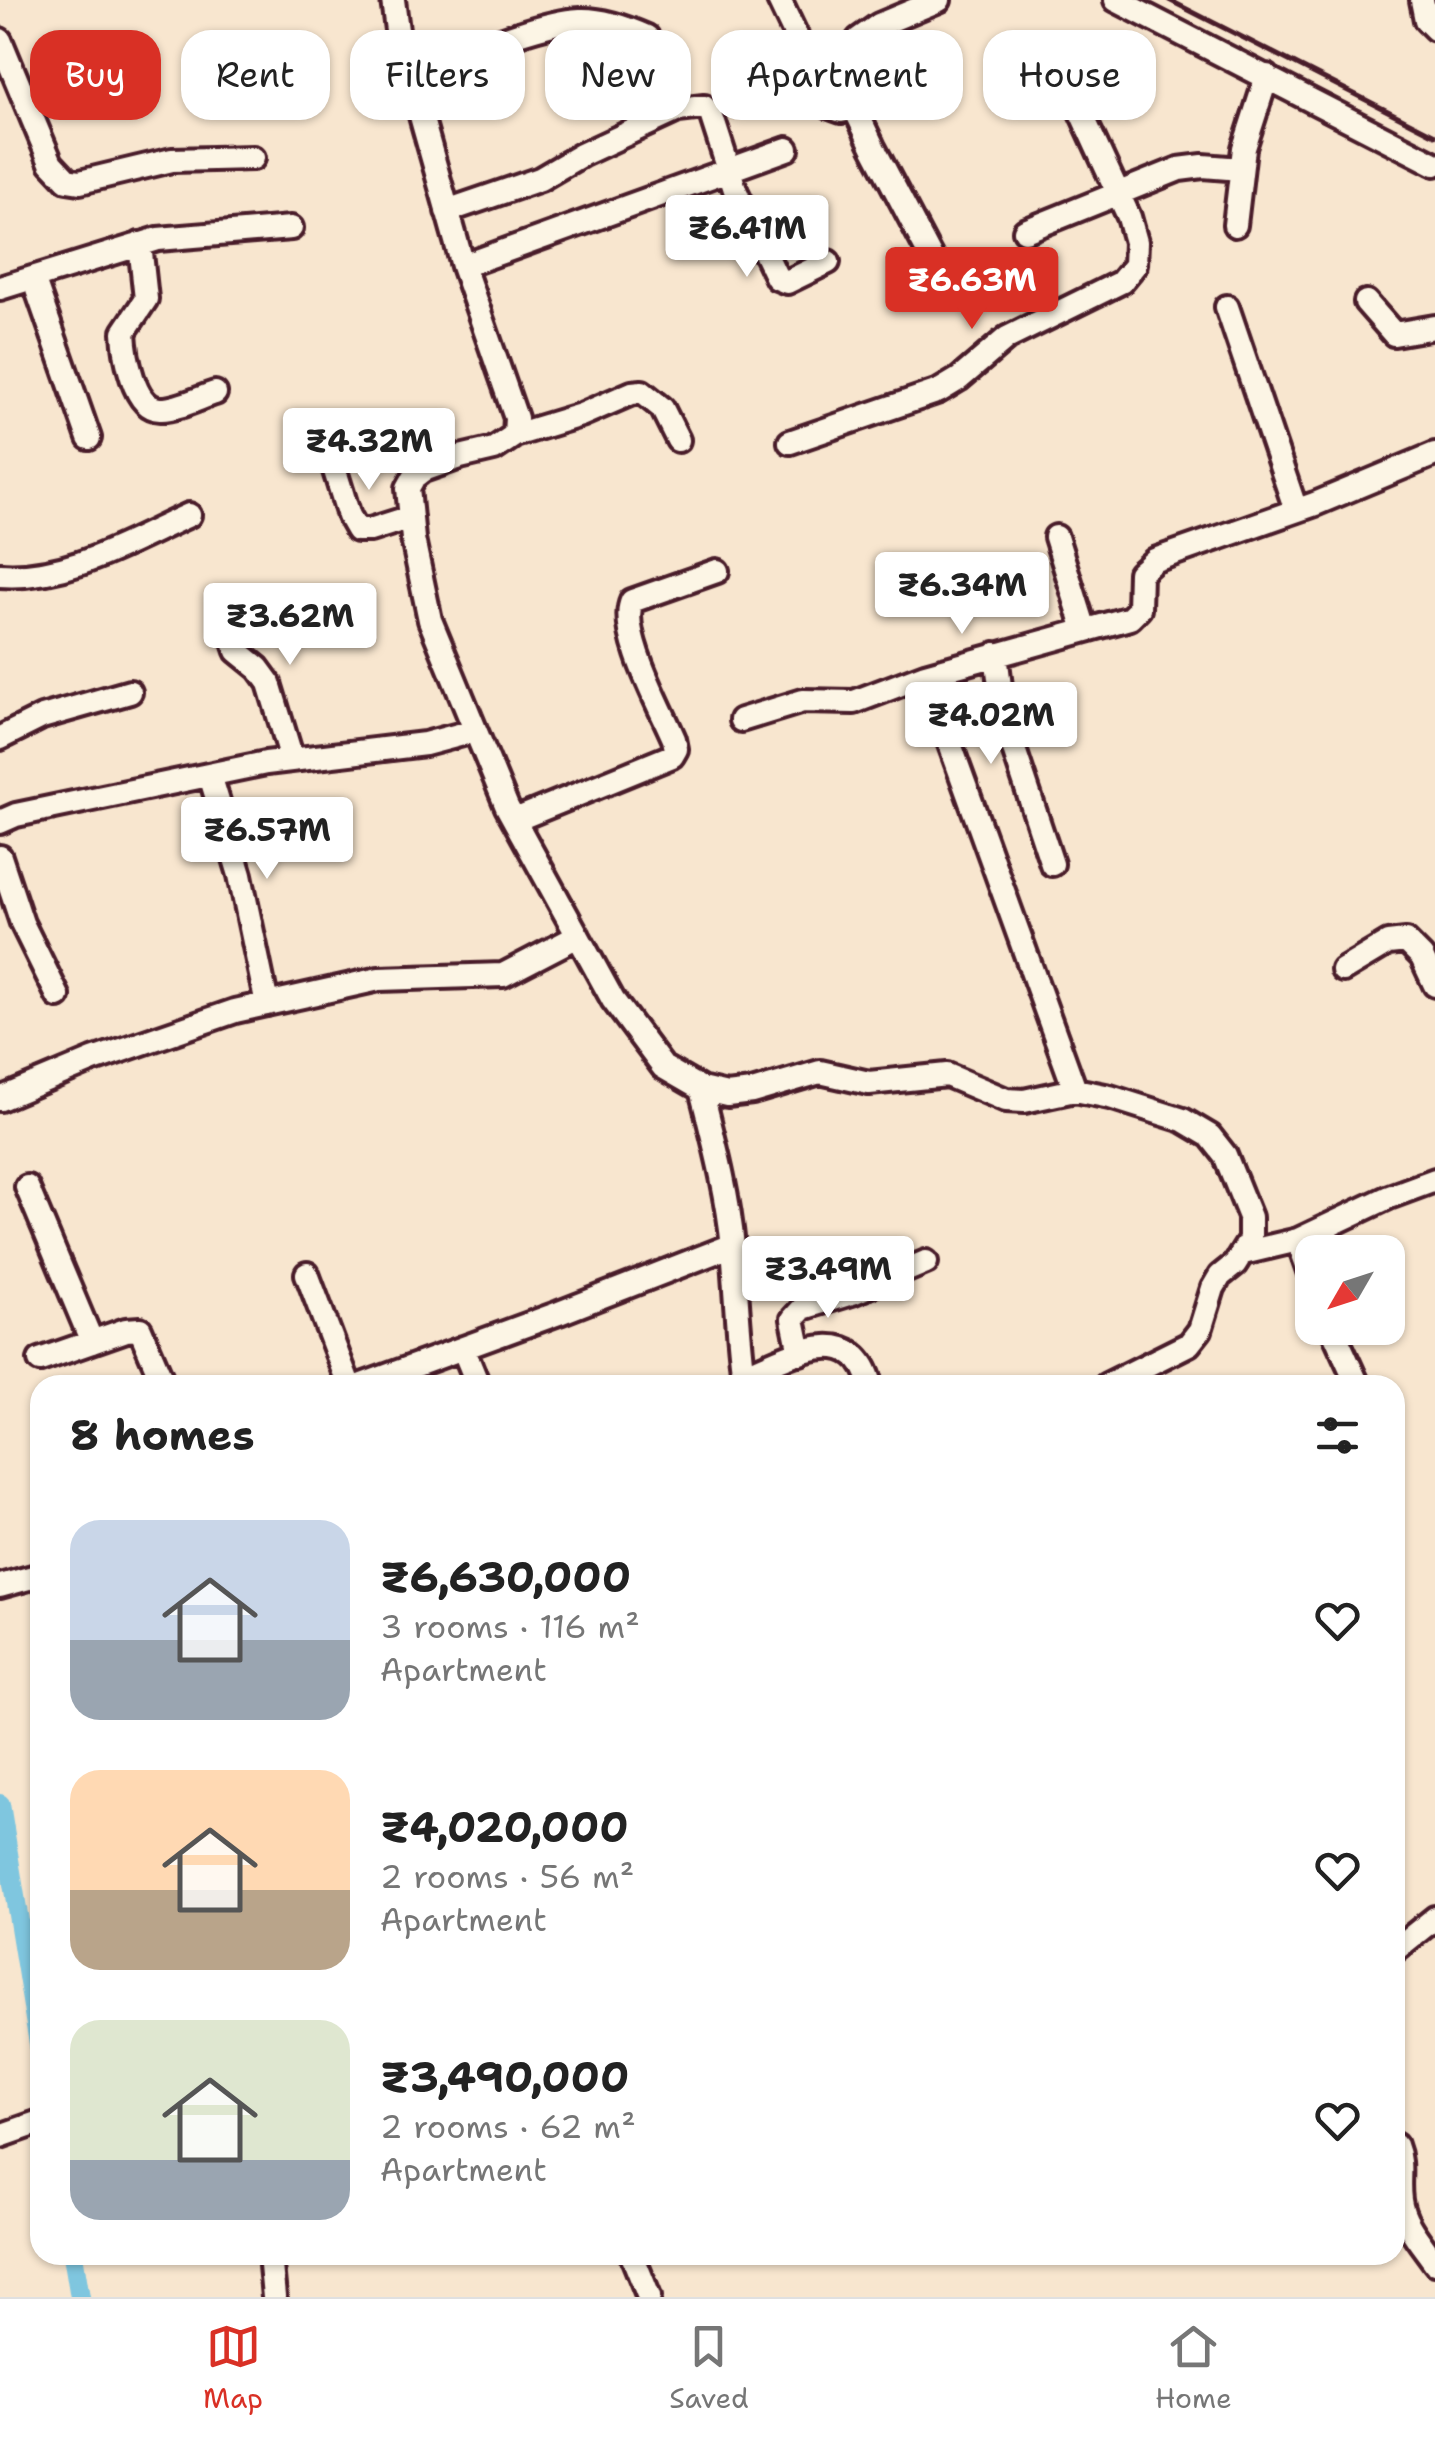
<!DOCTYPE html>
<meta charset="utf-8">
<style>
:root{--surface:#fff;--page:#f2f2f2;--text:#222;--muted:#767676;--line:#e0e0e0;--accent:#d93025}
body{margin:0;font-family:"Shantell Sans",sans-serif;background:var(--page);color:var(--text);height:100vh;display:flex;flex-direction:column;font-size:38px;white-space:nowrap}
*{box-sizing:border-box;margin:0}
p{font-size:32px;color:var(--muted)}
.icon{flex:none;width:55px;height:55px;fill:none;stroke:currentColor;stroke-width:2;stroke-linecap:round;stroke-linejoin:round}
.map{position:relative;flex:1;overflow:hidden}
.side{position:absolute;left:30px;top:1375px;width:1375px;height:890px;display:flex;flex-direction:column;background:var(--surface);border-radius:30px;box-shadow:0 2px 8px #0004}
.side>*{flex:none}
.hud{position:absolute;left:30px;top:30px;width:1375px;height:90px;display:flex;gap:20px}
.needle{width:65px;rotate:231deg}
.tools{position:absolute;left:1295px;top:1235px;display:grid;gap:20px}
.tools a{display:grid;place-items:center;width:110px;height:110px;border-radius:20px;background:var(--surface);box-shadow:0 2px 8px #0004;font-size:50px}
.price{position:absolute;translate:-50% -85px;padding:0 22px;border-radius:10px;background:#fff;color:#222;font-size:32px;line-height:65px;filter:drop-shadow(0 2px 5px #0008)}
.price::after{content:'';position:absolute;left:50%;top:60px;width:30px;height:22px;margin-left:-15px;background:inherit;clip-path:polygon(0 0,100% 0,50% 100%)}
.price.active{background:var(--accent);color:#fff}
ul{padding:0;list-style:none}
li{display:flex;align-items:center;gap:30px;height:250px;padding:0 40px}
li span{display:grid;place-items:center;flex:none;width:280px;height:200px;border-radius:30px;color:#555}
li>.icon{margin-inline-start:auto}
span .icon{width:120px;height:120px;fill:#fffc;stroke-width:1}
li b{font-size:42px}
h2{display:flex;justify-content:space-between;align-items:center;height:120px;padding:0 40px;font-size:42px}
.pill{padding:0 35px;border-radius:30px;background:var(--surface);box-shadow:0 2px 8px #0004;font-size:35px;line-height:90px}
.pill.active{background:var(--accent);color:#fff}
.dock{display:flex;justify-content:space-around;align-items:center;height:140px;border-top:2px solid var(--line);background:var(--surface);font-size:28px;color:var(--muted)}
.dock a{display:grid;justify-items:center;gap:5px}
.dock .active{color:var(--accent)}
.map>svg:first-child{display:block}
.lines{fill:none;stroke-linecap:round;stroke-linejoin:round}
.canal{stroke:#7fc6df;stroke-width:20}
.minor-casing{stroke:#4a1f2b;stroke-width:30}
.minor{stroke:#fcf5e5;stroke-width:22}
.rail{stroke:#4a1f2b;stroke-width:5}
</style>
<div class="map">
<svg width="1435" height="2297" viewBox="0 0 1435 2297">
<rect width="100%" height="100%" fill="#f8e6cf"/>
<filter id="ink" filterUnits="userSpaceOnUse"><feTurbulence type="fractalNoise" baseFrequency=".01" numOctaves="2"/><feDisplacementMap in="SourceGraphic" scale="20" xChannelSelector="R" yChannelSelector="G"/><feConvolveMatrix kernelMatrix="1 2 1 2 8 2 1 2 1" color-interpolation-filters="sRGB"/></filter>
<g filter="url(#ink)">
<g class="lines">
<path class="canal" d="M 0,1804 L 40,2050
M 73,2255 L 80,2297"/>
<g class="minor-casing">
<path id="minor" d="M 393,0 L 397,30 L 463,266 L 516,418 L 515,435 L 494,449 L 460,457 L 423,470 L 414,477 L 408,488 L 413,539 L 430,620 L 507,807 L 613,1000 L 663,1067 L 701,1089 L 727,1095 L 752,1092 L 820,1072 L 869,1083 L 947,1075 L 1006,1100 L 1024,1101 L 1075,1090 L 1110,1097 L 1183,1120 L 1210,1136 L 1225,1155 L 1250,1217 L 1250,1240 L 1235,1264 L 1220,1276 L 1213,1288 L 1200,1330 L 1189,1344 L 1107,1385
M 779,0 L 830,107 L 841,111 L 855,108
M 1116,0 L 1435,164
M 1422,0 L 1426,20 L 1435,29
M 0,40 L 51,163 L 67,180 L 80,182 L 172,160 L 253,158
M 409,75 C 454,59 535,22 580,20 C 602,19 627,28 647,37 L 660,60 L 678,110 L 704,107 L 711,114 L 736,192 L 777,278 L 787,282 L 828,262
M 447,211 L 540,179 L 581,155 L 678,110
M 1235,225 L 1244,148 L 1267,76
M 1025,231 L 1179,169 L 1203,166 L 1241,169
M 140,244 L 146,299 L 124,332 C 125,353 133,408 160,409 C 176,410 199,398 215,393
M 463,266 L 787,149
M 936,267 L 873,147 L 846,90 L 842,72 L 844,59 L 859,39 L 879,25 L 939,0
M 33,278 L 89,438
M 0,288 L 158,239 L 291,228
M 1366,302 L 1394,334 L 1435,327
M 1227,307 L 1296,510
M 515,435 L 581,415 L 632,393 L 642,392 L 662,408 L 678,440
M 790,442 L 939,391 L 959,379 L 1007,338 L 1121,282 L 1135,265 L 1136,242 L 1129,217 L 1067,82
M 332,461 L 349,516 L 357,530 L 370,530 L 411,517
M 1056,537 L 1085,630
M 0,575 C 68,580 129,542 189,515
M 221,602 L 237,651 L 258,668 L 269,683 L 292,759
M 996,654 L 1004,719 L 1052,864
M 741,720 L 803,701 L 854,702 L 925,675
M 0,738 L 42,717 L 130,692
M 210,775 L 240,875 L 267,1004
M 515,820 L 672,756 L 676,749 L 674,739 C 661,708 618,631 632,601 L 717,571
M 0,822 L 16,815 L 266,763 L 425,744 L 474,731
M 0,857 L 22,923 L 58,996
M 1343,970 L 1388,943 L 1406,941 L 1422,957 L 1435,985
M 701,1089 C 714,1141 728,1193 733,1247 C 737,1293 738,1339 745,1385
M 1075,1090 L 925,675 L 1130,618 L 1139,609 L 1140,573 L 1155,560 L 1315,504 L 1435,454
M 0,1099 L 93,1060 L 235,1011 L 379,979 L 503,975 L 578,936
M 27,1187 L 92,1342
M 1298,1240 L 1312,1279
M 1243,1253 L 1298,1240 L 1389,1197 L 1435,1180
M 307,1274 L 349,1385
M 1332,1328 L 1358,1385
M 463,1348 L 478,1385
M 800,1353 L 793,1319 L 803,1308 L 852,1293 L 926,1262
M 40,1360 L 126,1330 L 140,1329 L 164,1385
M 744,1375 C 787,1357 854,1317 871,1385
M 362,1385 L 559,1313 L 733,1245
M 0,1586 L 40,1575
M 1395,1950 L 1435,1918
M 0,2136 L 40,2122
M 1395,2145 C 1403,2165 1397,2180 1400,2200 C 1403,2224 1422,2244 1435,2263
M 270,2255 L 274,2297
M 632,2255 L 649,2297"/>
</g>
<use href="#minor" class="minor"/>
<path class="rail" d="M 1169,0 L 1435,135"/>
</g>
</g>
</svg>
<div class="tools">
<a><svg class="needle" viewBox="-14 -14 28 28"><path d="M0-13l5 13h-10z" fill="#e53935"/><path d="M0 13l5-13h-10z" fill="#767676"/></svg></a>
</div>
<b class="price" style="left:747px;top:280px">₹6.41M</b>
<b class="price active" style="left:972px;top:332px">₹6.63M</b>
<b class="price" style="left:369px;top:493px">₹4.32M</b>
<b class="price" style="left:962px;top:637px">₹6.34M</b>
<b class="price" style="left:290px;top:668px">₹3.62M</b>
<b class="price" style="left:991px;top:767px">₹4.02M</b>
<b class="price" style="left:267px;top:882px">₹6.57M</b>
<b class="price" style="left:828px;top:1321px">₹3.49M</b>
<div class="hud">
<a class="pill active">Buy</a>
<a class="pill">Rent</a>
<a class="pill">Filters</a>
<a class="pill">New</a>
<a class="pill">Apartment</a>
<a class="pill">House</a>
</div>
<section class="side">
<h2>8 homes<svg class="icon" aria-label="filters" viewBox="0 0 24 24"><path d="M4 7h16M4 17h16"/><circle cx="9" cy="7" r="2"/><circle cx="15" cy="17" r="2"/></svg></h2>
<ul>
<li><span style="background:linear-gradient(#c9d6e8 60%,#9aa5b1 0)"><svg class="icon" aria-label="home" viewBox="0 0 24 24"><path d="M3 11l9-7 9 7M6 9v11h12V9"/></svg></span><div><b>₹6,630,000</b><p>3 rooms · 116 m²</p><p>Apartment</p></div><svg class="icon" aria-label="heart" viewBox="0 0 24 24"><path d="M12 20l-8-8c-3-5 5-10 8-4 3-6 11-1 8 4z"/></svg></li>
<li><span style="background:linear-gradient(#ffd9b3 60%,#b9a48a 0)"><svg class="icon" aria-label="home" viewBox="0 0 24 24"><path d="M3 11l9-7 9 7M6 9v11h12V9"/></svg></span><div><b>₹4,020,000</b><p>2 rooms · 56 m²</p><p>Apartment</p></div><svg class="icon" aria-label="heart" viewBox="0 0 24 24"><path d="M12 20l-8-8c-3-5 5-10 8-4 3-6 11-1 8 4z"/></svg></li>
<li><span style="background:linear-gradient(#dfe7d0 70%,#9aa5b1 0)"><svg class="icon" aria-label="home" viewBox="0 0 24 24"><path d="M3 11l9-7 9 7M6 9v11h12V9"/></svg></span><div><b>₹3,490,000</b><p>2 rooms · 62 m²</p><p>Apartment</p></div><svg class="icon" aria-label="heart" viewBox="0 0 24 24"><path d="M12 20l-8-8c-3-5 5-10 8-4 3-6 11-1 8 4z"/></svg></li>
</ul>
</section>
</div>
<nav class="dock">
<a class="active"><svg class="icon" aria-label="map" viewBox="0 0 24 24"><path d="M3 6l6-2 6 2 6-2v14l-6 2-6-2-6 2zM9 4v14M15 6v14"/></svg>Map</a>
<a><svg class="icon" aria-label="saved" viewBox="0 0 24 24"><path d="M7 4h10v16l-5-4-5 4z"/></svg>Saved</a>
<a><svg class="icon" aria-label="home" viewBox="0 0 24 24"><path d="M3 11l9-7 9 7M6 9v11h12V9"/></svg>Home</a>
</nav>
